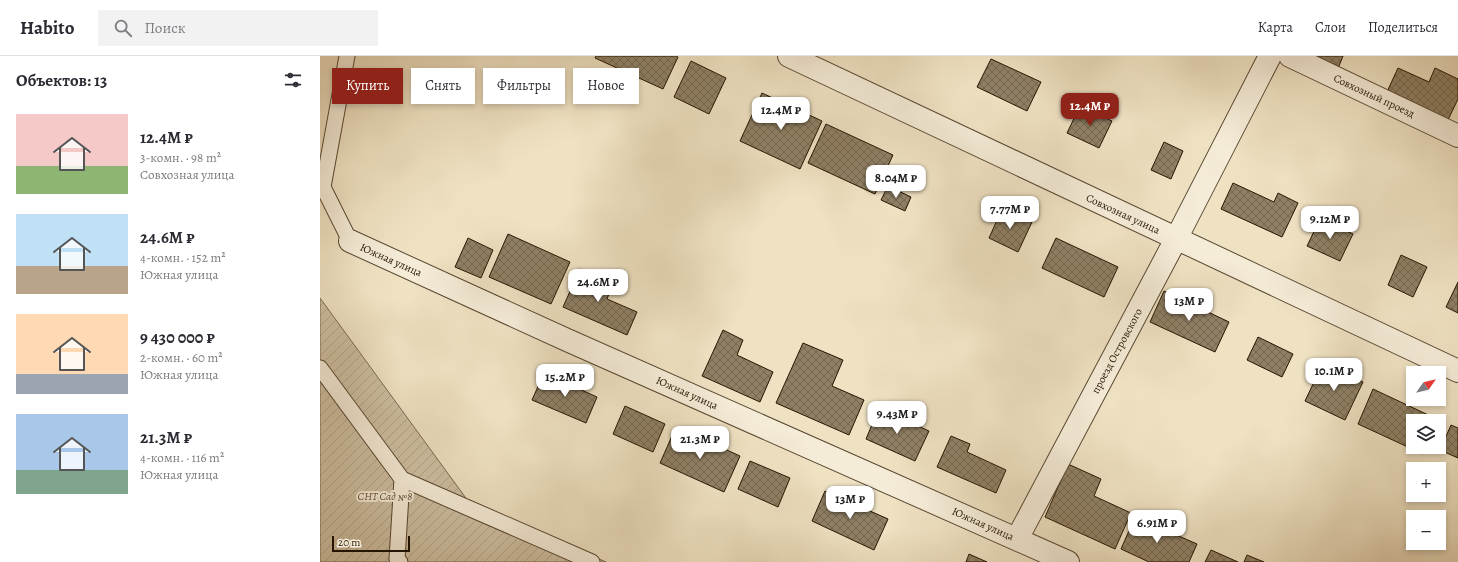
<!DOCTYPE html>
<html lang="ru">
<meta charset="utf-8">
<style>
:root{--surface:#fff;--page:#f2f2f3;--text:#2b2b33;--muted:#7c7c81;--line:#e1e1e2;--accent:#8f2418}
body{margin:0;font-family:Alegreya,serif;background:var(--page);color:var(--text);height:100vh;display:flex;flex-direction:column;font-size:15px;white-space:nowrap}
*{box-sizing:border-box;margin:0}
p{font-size:13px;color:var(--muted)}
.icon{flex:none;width:22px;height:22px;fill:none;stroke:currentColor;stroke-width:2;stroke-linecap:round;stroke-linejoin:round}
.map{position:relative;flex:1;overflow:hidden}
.drawer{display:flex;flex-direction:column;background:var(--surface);width:320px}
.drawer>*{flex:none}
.banner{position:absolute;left:12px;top:12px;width:380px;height:36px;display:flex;gap:8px}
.needle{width:26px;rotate:56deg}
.fabs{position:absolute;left:1086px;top:310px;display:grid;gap:8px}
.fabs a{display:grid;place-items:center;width:40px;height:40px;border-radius:0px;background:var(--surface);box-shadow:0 2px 6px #0003;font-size:20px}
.scale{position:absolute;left:12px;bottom:10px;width:78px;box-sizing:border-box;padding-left:4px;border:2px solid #261500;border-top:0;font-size:11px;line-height:14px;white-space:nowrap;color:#261500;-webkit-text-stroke:3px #f5ecd8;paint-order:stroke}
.price{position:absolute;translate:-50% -34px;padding:0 9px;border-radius:8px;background:#fff;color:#222;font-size:13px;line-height:26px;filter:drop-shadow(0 1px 2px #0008)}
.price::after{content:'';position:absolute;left:50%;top:24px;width:12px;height:9px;margin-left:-6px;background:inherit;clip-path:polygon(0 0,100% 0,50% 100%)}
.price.on{background:var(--accent);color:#fff}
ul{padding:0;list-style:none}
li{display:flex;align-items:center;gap:12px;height:100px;padding:0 16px}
li span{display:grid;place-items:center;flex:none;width:112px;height:80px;border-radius:0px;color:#555}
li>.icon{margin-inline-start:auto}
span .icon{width:48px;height:48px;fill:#fffc;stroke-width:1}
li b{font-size:17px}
h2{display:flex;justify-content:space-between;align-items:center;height:48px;padding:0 16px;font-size:17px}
.pill{padding:0 14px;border-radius:0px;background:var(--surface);box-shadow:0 2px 6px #0003;font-size:14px;line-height:36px}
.pill.on{background:var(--accent);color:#fff}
header{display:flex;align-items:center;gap:24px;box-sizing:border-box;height:56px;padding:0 20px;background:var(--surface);border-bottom:1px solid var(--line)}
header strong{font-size:19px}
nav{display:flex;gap:22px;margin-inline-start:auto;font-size:14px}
.search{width:280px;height:36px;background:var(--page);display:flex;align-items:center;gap:10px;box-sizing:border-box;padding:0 14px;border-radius:0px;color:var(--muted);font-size:15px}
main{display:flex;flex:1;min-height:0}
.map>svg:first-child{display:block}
.garden{fill:url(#garden-furrows);stroke:#7a6a51}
.building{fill:url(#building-cross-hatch);stroke:#261500}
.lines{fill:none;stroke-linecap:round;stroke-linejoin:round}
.service-casing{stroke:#584831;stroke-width:17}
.minor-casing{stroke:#584831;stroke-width:24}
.service{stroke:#f5ecd8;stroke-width:15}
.minor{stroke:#f5ecd8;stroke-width:22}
.labels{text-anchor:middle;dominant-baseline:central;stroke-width:4;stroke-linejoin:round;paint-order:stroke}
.street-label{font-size:11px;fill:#261500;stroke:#f5ecd8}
.park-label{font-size:11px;font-style:italic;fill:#605039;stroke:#f5ecd8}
</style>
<header>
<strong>Habito</strong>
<div class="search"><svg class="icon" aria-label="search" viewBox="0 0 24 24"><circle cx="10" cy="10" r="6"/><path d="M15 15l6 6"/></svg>Поиск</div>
<nav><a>Карта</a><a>Слои</a><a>Поделиться</a></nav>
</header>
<main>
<section class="drawer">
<h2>Объектов: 13<svg class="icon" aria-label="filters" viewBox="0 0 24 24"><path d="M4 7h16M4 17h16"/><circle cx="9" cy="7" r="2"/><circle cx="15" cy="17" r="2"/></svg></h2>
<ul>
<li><span style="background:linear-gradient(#f6c9c9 65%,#8fb573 0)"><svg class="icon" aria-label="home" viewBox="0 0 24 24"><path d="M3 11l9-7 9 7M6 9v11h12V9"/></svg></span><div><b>12.4M ₽</b><p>3-комн. · 98 m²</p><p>Совхозная улица</p></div></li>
<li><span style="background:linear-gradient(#bfe0f5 65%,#b9a48a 0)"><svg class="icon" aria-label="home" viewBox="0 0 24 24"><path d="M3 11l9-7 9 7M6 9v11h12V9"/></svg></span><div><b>24.6M ₽</b><p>4-комн. · 152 m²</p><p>Южная улица</p></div></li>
<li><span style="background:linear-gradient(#ffd9b3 75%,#9aa5b1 0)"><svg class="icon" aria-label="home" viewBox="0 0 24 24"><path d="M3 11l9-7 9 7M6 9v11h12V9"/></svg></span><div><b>9 430 000 ₽</b><p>2-комн. · 60 m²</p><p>Южная улица</p></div></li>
<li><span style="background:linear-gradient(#a9c7e8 70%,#7fa58c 0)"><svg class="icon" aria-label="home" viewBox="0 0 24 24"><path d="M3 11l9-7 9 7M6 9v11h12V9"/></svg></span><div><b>21.3M ₽</b><p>4-комн. · 116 m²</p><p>Южная улица</p></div></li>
</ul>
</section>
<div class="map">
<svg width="1138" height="506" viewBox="0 0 1138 506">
<defs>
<pattern id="garden-furrows" width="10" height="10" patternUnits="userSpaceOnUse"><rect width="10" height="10" fill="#cdbfa2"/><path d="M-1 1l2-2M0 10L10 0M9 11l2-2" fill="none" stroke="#b0a38a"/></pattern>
<pattern id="building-cross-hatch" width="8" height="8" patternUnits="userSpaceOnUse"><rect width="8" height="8" fill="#8f8065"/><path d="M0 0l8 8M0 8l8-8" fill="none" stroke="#756851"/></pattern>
</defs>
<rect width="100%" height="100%" fill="#efe2c3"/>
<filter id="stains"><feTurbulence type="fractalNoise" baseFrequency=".005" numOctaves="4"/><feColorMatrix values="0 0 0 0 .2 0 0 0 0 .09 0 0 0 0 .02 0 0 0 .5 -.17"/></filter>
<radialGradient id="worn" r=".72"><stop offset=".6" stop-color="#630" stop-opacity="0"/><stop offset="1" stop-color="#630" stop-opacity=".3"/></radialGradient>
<path class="garden" d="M 0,242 L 148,445 L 286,506 L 0,506 Z"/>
<path class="building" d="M 276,0 L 356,0 L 358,1 L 343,33 L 275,2 Z
M 985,0 L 1023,0 L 1017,15 Z
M 671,3 L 721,26 L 707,55 L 657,31 Z
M 371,5 L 406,22 L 389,58 L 354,41 Z
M 1078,12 L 1109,26 L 1115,12 L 1138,23 L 1138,43 L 1127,66 L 1066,38 Z
M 442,37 L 502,65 L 480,113 L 420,85 Z
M 760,50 L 792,65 L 779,92 L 747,77 Z
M 506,68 L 573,99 L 555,138 L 488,107 Z
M 844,86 L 863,95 L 851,123 L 831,114 Z
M 913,127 L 954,146 L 958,137 L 978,147 L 962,181 L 901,153 Z
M 568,130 L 591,141 L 585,155 L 561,144 Z
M 682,153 L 712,166 L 698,196 L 669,182 Z
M 1000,163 L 1033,178 L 1020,205 L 987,190 Z
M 188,178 L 250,206 L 231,248 L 169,221 Z
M 148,182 L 173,194 L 161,222 L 135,211 Z
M 736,182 L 798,211 L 784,241 L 722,212 Z
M 1081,199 L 1107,211 L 1093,241 L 1068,229 Z
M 260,213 L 293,228 L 287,243 L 317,256 L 307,279 L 243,251 Z
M 1138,226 L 1138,257 L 1126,251 Z
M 844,235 L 909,266 L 895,296 L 830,266 Z
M 403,274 L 423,284 L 417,299 L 453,316 L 440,346 L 382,320 Z
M 938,281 L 973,298 L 962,321 L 927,304 Z
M 483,287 L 523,304 L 512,330 L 544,344 L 529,379 L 456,347 Z
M 1003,307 L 1043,326 L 1025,364 L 985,345 Z
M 224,317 L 277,341 L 266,367 L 212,344 Z
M 1053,333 L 1119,364 L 1093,365 L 1093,391 L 1107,391 L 1103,398 L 1038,368 Z
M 305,350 L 345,368 L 333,396 L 293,378 Z
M 559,352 L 609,375 L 595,405 L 546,383 Z
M 1131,369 L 1138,372 L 1138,402 L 1120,394 Z
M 356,371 L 420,400 L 404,436 L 340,407 Z
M 631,380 L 650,388 L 647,396 L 686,414 L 676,437 L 617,411 Z
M 430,405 L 470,422 L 458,451 L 418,433 Z
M 748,408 L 781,423 L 774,440 L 811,457 L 795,493 L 725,461 Z
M 505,435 L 568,463 L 554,494 L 492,465 Z
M 815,461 L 877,488 L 869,506 L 829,506 L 801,493 Z
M 891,494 L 918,506 L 885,506 Z
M 649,498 L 667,506 L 646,506 Z
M 927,499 L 944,506 L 924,506 Z"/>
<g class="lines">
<g class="service-casing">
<path id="service" d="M 27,0 L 3,131 L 30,185
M 0,312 L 82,423 L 272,506
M 80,506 L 77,503 L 82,423"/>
</g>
<g class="minor-casing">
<path id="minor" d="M 469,0 L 1138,315
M 970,0 L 1138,80
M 30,185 L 247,284 L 748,506
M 697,483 L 856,183 L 950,0"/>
</g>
<use href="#service" class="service"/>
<use href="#minor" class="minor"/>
</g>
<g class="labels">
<g class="street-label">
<text transform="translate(1054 40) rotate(25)">Совхозный проезд</text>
<text transform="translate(803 158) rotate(25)">Совхозная улица</text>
<text transform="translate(71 204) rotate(24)">Южная улица</text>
<text transform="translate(797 295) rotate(-62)">проезд Островского</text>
<text transform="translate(367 337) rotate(24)">Южная улица</text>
<text transform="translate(663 468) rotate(24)">Южная улица</text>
</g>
<g class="park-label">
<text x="65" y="440">СНТ Сад №8</text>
</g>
</g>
<rect width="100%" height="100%" filter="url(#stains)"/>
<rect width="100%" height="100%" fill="url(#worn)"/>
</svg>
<div class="fabs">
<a><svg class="needle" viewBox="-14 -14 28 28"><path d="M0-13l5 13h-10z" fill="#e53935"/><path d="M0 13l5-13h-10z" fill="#7c7c81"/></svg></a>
<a><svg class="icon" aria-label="layers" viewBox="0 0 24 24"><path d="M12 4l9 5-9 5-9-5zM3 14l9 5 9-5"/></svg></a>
<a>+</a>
<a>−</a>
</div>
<div class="scale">20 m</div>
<b class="price on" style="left:770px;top:71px">12.4M ₽</b>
<b class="price" style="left:461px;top:75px">12.4M ₽</b>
<b class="price" style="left:576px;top:143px">8.04M ₽</b>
<b class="price" style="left:690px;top:174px">7.77M ₽</b>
<b class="price" style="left:1010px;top:184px">9.12M ₽</b>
<b class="price" style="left:278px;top:247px">24.6M ₽</b>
<b class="price" style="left:869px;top:266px">13M ₽</b>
<b class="price" style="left:1014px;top:336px">10.1M ₽</b>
<b class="price" style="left:245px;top:342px">15.2M ₽</b>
<b class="price" style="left:577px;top:379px">9.43M ₽</b>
<b class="price" style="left:380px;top:404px">21.3M ₽</b>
<b class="price" style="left:530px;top:464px">13M ₽</b>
<b class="price" style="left:837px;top:488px">6.91M ₽</b>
<div class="banner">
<a class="pill on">Купить</a>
<a class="pill">Снять</a>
<a class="pill">Фильтры</a>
<a class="pill">Новое</a>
</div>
</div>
</main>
